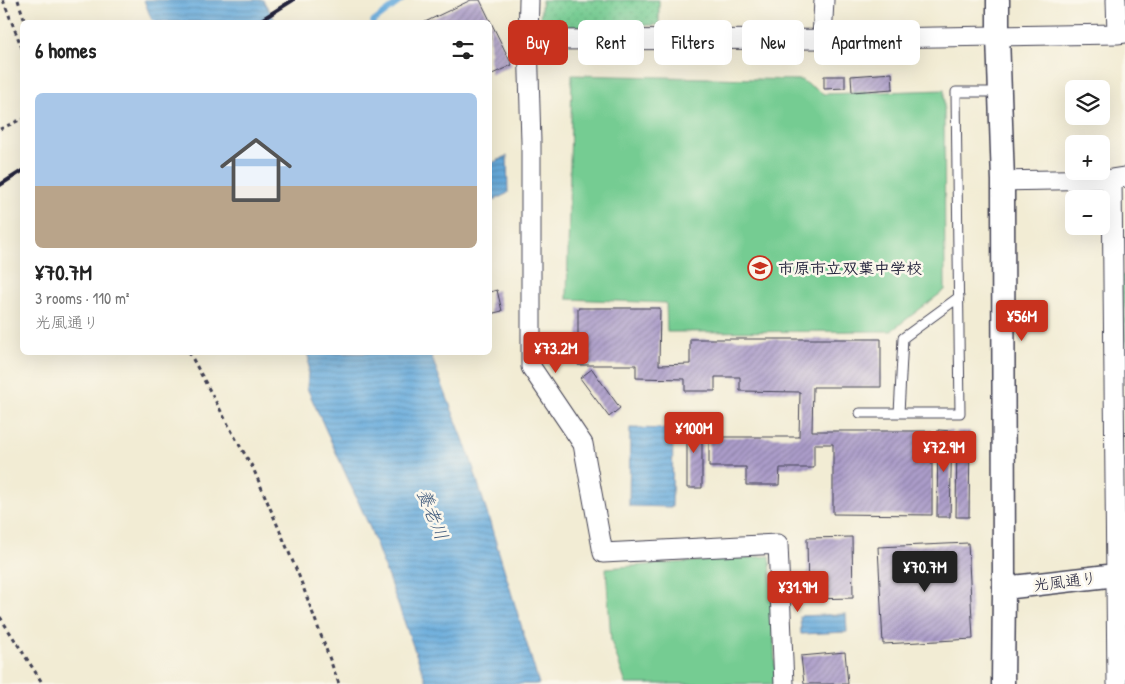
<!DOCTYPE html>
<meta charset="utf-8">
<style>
:root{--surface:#fff;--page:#f6f6f6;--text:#222;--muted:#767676;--line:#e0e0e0;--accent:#c8321e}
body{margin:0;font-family:"Patrick Hand","Klee One",sans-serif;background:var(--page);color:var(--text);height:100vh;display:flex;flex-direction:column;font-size:19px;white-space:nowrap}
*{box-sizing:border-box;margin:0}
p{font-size:16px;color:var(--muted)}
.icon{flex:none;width:28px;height:28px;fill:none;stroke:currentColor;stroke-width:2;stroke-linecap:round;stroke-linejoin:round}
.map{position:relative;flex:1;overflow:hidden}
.sheet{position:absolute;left:20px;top:20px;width:472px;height:335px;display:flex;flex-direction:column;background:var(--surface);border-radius:8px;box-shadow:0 5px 20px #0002}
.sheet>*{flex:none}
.hud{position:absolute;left:508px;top:20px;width:475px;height:45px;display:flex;gap:10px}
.buttons{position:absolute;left:1065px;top:80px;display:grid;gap:10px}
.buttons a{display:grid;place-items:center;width:45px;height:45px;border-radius:8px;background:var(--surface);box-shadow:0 5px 20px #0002;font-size:25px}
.price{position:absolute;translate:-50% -42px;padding:0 11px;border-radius:5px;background:var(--accent);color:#fff;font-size:16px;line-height:32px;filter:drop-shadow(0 1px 2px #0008)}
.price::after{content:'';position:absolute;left:50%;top:30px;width:15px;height:11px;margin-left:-8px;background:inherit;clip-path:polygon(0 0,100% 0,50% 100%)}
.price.active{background:#222;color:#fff}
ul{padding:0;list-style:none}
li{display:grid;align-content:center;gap:10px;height:265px;padding:0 15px}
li+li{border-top:1px solid var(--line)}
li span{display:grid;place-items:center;height:155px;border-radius:8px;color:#555}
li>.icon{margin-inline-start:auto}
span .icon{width:90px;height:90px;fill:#fffc;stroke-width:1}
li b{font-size:21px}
h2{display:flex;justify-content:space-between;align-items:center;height:60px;padding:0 15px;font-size:21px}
.tag{padding:0 18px;border-radius:8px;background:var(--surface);box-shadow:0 5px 20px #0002;font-size:18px;line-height:45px}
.tag.active{background:var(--accent);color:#fff}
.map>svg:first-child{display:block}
.grass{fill:#74cc92;stroke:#4b7766}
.park{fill:url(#park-dots);stroke:#4b7766}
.water{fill:url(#water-rules);stroke:#44668c}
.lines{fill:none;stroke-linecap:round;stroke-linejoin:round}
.stream{stroke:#67abdc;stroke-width:5.5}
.building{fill:url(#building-hatch)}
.service-casing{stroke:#414052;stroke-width:11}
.minor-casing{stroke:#414052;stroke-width:21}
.tertiary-casing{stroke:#414052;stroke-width:25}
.path{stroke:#414052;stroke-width:3;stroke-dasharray:4 4;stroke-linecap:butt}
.service{stroke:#fff;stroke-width:9}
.minor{stroke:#fff;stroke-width:19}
.tertiary{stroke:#fff;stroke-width:22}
.rail{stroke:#22223b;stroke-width:4}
.labels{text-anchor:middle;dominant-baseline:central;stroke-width:5;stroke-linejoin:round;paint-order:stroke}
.poi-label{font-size:16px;font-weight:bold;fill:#22223b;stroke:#fbf7ec;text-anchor:start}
.street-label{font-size:16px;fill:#22223b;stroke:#fbf7ec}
.water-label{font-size:18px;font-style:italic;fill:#3e597b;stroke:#fbf7ec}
</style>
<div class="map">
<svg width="1125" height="684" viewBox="0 0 1125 684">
<defs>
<pattern id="park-dots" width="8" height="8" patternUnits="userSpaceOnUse" patternTransform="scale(1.25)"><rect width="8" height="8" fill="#74cc92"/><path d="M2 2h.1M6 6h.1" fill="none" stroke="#64af7f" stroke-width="1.8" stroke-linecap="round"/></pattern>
<pattern id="water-rules" width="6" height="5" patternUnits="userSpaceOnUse" patternTransform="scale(1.25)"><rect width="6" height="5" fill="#67abdc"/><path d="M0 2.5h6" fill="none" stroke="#548bb4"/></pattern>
<pattern id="building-hatch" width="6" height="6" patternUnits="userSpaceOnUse" patternTransform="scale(1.25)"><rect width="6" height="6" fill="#ab9cc9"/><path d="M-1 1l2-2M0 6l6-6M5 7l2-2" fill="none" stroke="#8b7fa4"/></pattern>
</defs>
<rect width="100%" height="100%" fill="#fbf7ec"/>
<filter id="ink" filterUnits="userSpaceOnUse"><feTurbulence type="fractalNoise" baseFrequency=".02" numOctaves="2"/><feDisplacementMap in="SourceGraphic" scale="10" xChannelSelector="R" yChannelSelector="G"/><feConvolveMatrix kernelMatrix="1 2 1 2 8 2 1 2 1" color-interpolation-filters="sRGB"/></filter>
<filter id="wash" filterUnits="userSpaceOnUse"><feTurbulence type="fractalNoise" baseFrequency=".0096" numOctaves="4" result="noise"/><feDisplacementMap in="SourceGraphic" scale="20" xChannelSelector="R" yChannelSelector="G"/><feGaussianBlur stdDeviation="1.12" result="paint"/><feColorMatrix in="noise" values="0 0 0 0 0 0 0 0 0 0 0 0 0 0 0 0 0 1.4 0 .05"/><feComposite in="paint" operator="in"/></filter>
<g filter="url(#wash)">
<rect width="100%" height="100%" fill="#f2ecd4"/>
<path class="grass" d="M 572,75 L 801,80 L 824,94 L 944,90 L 945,290 L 891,331 L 667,332 L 666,303 L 567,299 Z
M 770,556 L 776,684 L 626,684 L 611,641 L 606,568 Z"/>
<path class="park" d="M 542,0 L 659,0 L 659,25 L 539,27 Z
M 1125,275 L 1125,373 L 1113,374 L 1113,277 Z"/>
<path class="water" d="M 144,0 L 263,0 L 276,22 L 155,22 L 151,18 Z
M 507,156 L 508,193 L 490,202 L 490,164 Z
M 307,353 L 430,353 L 470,457 L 539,684 L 427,684 L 370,528 L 307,388 L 309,359 Z
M 630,428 L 673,429 L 672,507 L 629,506 Z
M 846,614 L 847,632 L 801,634 L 800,616 Z"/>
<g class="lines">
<path class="stream" d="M 373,22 L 402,0"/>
</g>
<g id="blocks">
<path class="building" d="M 471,0 L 480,0 L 512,65 L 490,75 L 490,22 L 425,22 Z
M 892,73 L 893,89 L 852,92 L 851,76 Z
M 824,76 L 845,76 L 845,88 L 824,89 Z
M 497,290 L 502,311 L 490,314 L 490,292 Z
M 578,308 L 660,308 L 659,365 L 690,364 L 690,339 L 881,339 L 881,387 L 813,387 L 812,431 L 932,431 L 932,515 L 833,514 L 833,444 L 814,444 L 814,468 L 780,468 L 779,485 L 746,485 L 746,467 L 709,467 L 709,437 L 799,437 L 800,392 L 740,391 L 740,377 L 715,377 L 715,391 L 685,391 L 685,379 L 636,378 L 636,365 L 578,365 Z
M 592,369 L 620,408 L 609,417 L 580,378 Z
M 687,420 L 702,420 L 702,488 L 687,488 Z
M 938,430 L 952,431 L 950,517 L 937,517 Z
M 957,431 L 970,431 L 969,517 L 956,517 Z
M 852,537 L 853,598 L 808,599 L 807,538 Z
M 968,543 L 973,639 L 883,644 L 878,547 Z
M 845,652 L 848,684 L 804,684 L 801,656 Z"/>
</g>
</g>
<g filter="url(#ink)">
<use href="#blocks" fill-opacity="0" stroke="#414052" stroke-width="1"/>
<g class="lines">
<g class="service-casing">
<path id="service" d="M 860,413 L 960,413 L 956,92 L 1000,92
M 899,413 L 903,338 L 959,297"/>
</g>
<g class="minor-casing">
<path id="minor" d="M 529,0 L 528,40 L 531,142 L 531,367 L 583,444 L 603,553 L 778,544 L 784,684
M 1116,0 L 1117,34
M 822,39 L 824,0
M 528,40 L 822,39 L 1117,34 L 1125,33
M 1112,179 L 1117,684
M 1003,181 L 1112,179 L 1125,177"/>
</g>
<g class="tertiary-casing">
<path id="tertiary" d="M 998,0 L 998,36 L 1003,181 L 1004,588 L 1003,684
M 1004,588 L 1125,574"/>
</g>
<path class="path" d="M 3,0 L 22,48
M 18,0 L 25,22
M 0,129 L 22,119
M 189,352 L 237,441 L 253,468 L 299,576 L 339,684
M 0,617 L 43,684"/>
<use href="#service" class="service"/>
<use href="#minor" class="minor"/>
<use href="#tertiary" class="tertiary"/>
<path class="rail" d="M 258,22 L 293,0
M 0,185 L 22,171"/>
</g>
</g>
<defs>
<g id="school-ring" transform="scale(1.25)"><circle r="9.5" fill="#fbf7ec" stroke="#c8321e" stroke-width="1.5"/><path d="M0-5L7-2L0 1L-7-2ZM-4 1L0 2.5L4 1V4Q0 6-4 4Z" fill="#c8321e"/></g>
</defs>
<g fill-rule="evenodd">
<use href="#school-ring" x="760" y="268"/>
</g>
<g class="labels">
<g class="poi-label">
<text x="778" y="268">市原市立双葉中学校</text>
</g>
<g class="street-label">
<text transform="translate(1065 581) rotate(-7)">光風通り</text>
</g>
<g class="water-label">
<text transform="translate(433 514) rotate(68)">養老川</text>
</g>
</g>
</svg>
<div class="buttons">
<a><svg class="icon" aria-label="layers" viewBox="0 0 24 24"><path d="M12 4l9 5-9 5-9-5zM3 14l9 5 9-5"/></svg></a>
<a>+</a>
<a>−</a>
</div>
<b class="price" style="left:1022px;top:342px">¥56M</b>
<b class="price" style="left:556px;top:374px">¥73.2M</b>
<b class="price" style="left:694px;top:454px">¥100M</b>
<b class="price" style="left:944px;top:473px">¥72.9M</b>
<b class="price active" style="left:925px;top:593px">¥70.7M</b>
<b class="price" style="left:798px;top:613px">¥31.9M</b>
<div class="hud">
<a class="tag active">Buy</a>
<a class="tag">Rent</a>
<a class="tag">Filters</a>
<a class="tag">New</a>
<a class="tag">Apartment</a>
</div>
<section class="sheet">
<h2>6 homes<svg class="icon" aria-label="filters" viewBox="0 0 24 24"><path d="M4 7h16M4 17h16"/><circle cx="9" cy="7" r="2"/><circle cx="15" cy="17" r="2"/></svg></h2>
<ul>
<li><span style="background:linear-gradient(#a9c7e8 60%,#b9a48a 0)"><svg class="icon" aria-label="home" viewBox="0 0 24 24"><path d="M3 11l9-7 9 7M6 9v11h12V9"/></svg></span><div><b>¥70.7M</b><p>3 rooms · 110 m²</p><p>光風通り</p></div></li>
</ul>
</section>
</div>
